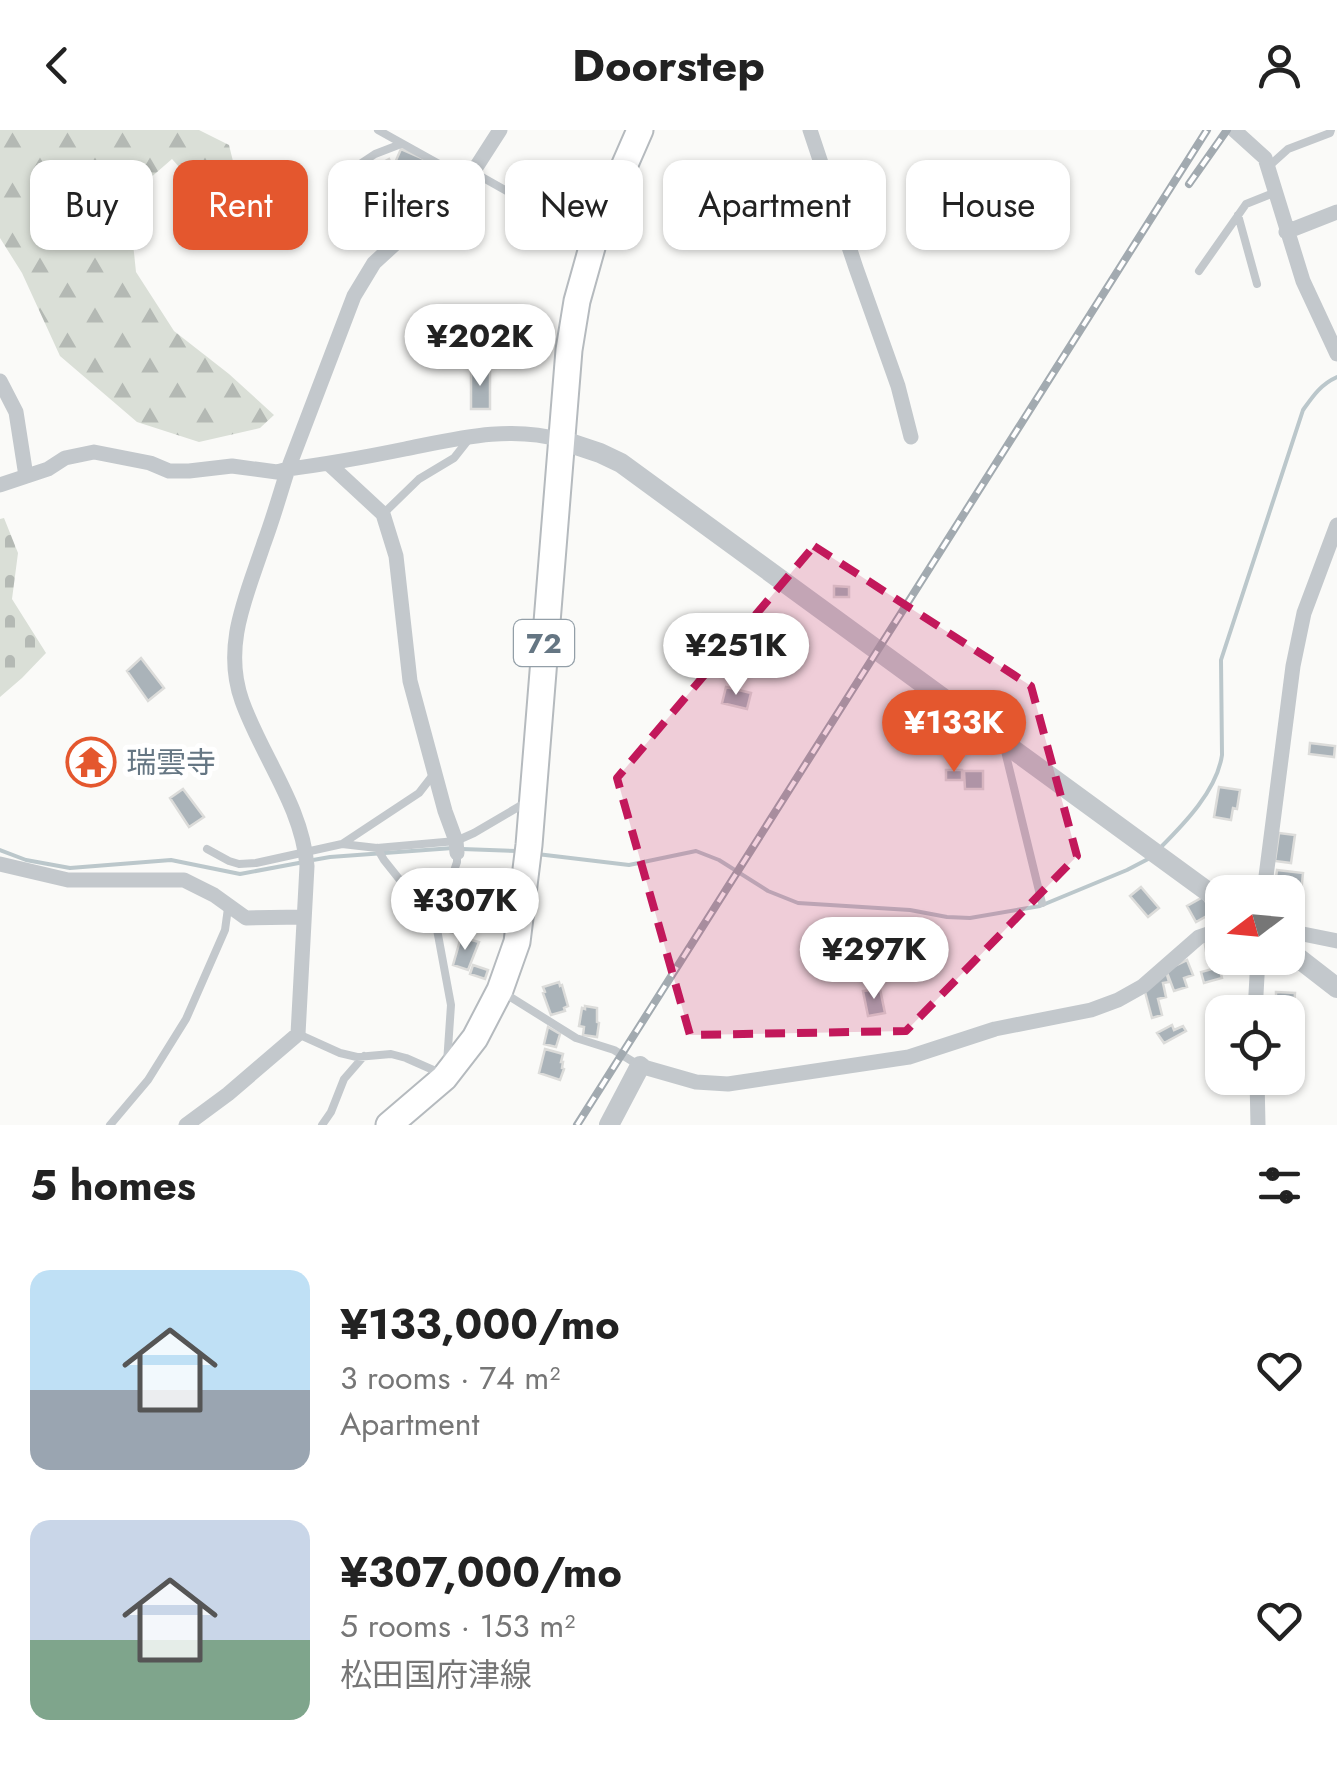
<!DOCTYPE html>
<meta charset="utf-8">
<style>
:root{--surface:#fff;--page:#f2f2f2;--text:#222;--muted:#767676;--accent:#e4572e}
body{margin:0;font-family:Jost,"Noto Sans JP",sans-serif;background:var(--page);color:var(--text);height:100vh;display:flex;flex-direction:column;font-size:38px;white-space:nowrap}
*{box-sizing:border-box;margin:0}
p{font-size:32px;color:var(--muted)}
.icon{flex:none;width:55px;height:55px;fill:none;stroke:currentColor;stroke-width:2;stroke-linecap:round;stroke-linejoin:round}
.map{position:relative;height:995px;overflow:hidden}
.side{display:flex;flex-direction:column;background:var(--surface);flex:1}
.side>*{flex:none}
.guide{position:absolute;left:30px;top:30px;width:1278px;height:90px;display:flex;gap:20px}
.needle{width:65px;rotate:254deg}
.fabs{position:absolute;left:1205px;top:745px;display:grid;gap:20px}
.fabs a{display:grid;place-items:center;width:100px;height:100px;border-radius:20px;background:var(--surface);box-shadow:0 2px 8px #0004;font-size:50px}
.price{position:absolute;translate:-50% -85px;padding:0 22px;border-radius:35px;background:#fff;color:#222;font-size:32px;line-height:65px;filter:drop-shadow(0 2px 5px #0008)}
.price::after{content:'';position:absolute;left:50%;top:60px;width:30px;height:22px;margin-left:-15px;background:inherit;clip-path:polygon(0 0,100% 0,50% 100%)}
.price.current{background:var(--accent);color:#fff}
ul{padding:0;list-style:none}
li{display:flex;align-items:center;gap:30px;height:250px;padding:0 30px}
li span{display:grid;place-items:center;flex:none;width:280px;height:200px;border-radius:20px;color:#555}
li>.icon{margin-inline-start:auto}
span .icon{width:120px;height:120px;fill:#fffc;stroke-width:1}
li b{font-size:42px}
h2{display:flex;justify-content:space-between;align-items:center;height:120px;padding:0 30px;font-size:42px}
.pill{padding:0 35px;border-radius:20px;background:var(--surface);box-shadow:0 2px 8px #0004;font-size:35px;line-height:90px}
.pill.current{background:var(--accent);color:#fff}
header{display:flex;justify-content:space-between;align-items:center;height:130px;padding:0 30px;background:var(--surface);font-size:45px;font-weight:700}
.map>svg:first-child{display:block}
.forest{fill:url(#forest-firs)}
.cemetery{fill:url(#cemetery-stones)}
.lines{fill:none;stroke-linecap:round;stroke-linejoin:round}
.stream{stroke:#bbc7cb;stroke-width:4}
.building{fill:#aab3b9;stroke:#dcdcda;stroke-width:2.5}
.primary-casing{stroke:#b5babe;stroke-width:29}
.service{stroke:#c3c8cc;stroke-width:8}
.minor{stroke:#c3c8cc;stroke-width:15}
.tertiary{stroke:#c3c8cc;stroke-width:20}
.primary{stroke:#fff;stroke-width:25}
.rail-casing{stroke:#a2aab0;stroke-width:8}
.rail{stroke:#fff;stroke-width:4;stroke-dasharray:11;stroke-linecap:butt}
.marked{fill:#c2185b;fill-opacity:0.2;stroke:#c2185b;stroke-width:8;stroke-dasharray:20 12;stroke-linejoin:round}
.labels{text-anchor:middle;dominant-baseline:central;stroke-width:10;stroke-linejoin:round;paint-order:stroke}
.shield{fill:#fff;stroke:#939fa8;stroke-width:2.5}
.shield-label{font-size:28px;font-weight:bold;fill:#657683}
.poi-label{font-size:30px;fill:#657683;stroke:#fff;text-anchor:start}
</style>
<header><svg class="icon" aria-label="back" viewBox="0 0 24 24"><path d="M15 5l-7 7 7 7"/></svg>Doorstep<svg class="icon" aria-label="person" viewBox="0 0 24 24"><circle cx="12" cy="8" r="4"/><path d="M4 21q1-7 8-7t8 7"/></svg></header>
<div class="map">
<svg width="1337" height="995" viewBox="0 0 1337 995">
<defs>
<pattern id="forest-firs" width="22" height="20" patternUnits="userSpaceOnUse" patternTransform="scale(2.5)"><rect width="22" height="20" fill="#dadfd7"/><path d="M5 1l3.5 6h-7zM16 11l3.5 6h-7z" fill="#b4b9b4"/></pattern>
<pattern id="cemetery-stones" width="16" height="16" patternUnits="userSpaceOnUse" patternTransform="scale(2.5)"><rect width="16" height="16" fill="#dadfd7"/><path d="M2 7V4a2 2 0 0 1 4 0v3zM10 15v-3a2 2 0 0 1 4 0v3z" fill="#b4b9b4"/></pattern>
</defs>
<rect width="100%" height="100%" fill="#fafaf8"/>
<path class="forest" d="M 0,0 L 199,0 L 229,15 L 246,84 L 226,89 L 172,29 L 141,56 L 129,75 L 136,142 L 174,201 L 229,244 L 274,285 L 260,298 L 199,312 L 137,292 L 60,226 L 22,143 L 0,108 Z"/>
<path class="cemetery" d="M 4,388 L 18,423 L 12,469 L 46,523 L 22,548 L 0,567 L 0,389 Z"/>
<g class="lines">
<path class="stream" d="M 1160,718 C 1185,693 1217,660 1222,625 L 1221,530 L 1303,280 C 1313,266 1321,254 1337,247
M 462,719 L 518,721
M 0,720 L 26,730 L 70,738 L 171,730 L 240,744 L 304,732
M 537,724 L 629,735 L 696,721 L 719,730 L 768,761 L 798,773 L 910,780 L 947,787 L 970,788 L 1040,776 L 1127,740 L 1150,728
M 313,730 L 330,727 L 453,718"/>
</g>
<path class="building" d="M 401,19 L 435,34 L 432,41 L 437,43 L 428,63 L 405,53 L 410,42 L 394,35 Z
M 389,29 L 399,49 L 384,57 L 373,38 Z
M 471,239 L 490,239 L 490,279 L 471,279 Z
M 834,456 L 849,457 L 849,467 L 834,467 Z
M 141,528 L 164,558 L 148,571 L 127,541 Z
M 726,557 L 751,563 L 747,579 L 722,573 Z
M 894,578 L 906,578 L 906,592 L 894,591 Z
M 1310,613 L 1335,616 L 1334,627 L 1309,624 Z
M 946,640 L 962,640 L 962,650 L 946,650 Z
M 964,641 L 983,641 L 983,659 L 965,659 Z
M 1219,657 L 1240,660 L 1237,679 L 1233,678 L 1231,690 L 1214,687 Z
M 183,659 L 204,687 L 189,697 L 170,668 Z
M 1279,703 L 1295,705 L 1291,733 L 1275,731 Z
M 1277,740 L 1303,743 L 1301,763 L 1274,761 Z
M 1141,757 L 1159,778 L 1148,787 L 1130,766 Z
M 1203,767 L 1212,783 L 1196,792 L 1187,776 Z
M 463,786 L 474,789 L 471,807 L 446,801 L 450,787 L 462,789 Z
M 461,807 L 479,812 L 468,840 L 453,835 Z
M 1218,807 L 1222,831 L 1208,833 L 1204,809 Z
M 1187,830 L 1193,845 L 1184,848 L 1187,857 L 1174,861 L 1166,840 Z
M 473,835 L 488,840 L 485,849 L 470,844 Z
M 1219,837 L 1222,848 L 1204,853 L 1201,842 Z
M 1165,838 L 1169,852 L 1163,853 L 1166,867 L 1158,869 L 1162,885 L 1152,888 L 1144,858 Z
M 559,852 L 560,856 L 562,855 L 568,876 L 564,878 L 565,881 L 551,885 L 543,863 L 545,862 L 543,857 Z
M 880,859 L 885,883 L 868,886 L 863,861 Z
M 1276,862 L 1295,863 L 1294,875 L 1276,874 Z
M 585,876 L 597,878 L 597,892 L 599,893 L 597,907 L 583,905 L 584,897 L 579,896 L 582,878 L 585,879 Z
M 1172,895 L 1174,900 L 1183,896 L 1186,901 L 1164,913 L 1157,903 Z
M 548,897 L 560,904 L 556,917 L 544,914 Z
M 545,919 L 563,924 L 561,932 L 563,932 L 562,938 L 564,939 L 560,950 L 539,943 Z"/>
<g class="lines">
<g class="primary-casing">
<path id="primary" d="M 389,995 L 444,948 L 475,908 L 500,860 L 517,812 L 529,715 L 569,220 L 577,171 L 598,96 L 640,0"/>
</g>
<path class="service" d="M 378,0 L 457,44 L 465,50
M 1268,37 L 1288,19 L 1330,3 L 1331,0
M 473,42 L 528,73 L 592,94
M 349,79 L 342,46 L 375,24 L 401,14
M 1238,85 L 1257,154
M 1199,141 L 1246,74 L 1276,62
M 383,384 L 419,349 L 454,328 L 469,309
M 1004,617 L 1042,773
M 342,714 L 419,663 L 433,645
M 377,718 L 384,730 L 435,794
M 207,719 L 229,731 L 239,734 L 256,733 L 342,714 L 377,718 L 456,711 L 474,703 L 525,673
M 504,863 L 576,908 L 614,920 L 640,936
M 298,904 L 340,923 L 357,927 L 391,924 L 406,928 L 440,943
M 447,933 L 451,875 L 436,794 L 457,732 L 457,723
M 110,995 L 148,950 L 186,889 L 225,800 L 228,778
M 322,995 L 331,982 L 344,949 L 364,926"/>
<path class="minor" d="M 810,0 L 856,138 L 898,256 L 911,307
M 1234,0 L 1265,28 L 1303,151 L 1337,224
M 1286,102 L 1337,82
M 0,251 L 16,282 L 26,346
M 329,334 L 383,384 L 396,426 L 410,551 L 445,681 L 456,711 L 457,723
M 0,355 L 48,339 L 65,328 L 94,322 L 150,333 L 169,341 L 189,341 L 232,336 L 277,342 L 288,339 L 354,166 L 374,133 L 473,42 L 500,0
M 0,734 L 68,750 L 184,750 L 214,765 L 246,788 L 303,787
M 1264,762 L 1293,536 L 1304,483 L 1337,395
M 1288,801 L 1337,811
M 1255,882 L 1258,828
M 640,936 L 696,952 L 728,954 L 909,927 L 995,899 L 1091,880 L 1118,870 L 1143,856 L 1199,807 L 1222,799
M 1257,948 L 1258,995
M 186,995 L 228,964 L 298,904 L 307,736 C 302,676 262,627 242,571 C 222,515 247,465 264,413 C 273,389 280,364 288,339 C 327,334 366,327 405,319 C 456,309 510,295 561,310"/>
<path class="tertiary" d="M 561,310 L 600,323 L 621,333 L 1222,772
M 1288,820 L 1337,858
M 609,995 L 640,936"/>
<use href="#primary" class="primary"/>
<g class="rail-casing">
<path id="rail" d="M 1189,54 L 1227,0
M 577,995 L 1207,0"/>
</g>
<use href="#rail" class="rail"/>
</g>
<path class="marked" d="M 814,416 L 1031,556 L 1077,726 L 906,901 L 690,905 L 617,648 Z"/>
<defs>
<g id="temple-ring" transform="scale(2.5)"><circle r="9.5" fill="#fff" stroke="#e4572e" stroke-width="1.5"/><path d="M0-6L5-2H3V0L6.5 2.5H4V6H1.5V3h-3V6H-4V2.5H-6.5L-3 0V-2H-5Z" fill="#e4572e"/></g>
</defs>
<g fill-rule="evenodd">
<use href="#temple-ring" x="91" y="632"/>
</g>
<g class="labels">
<rect class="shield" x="514" y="490" width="60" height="46" rx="8"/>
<g class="shield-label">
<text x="544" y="513">72</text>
</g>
<g class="poi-label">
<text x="126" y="632">瑞雲寺</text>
</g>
</g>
</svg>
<div class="fabs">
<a><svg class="needle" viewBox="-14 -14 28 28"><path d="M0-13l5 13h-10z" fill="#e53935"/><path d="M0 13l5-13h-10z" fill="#767676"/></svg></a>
<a><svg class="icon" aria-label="locate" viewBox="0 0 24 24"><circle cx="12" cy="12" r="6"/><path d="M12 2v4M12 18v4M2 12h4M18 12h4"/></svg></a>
</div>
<b class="price" style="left:480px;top:259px">¥202K</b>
<b class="price" style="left:736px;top:568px">¥251K</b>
<b class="price current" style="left:954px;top:645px">¥133K</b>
<b class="price" style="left:465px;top:823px">¥307K</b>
<b class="price" style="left:874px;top:872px">¥297K</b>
<div class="guide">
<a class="pill">Buy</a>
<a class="pill current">Rent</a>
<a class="pill">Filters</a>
<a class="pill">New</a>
<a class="pill">Apartment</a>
<a class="pill">House</a>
</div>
</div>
<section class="side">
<h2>5 homes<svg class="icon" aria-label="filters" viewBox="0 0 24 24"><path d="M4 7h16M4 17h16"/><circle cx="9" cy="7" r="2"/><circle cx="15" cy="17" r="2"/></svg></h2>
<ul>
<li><span style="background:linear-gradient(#bfe0f5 60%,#9aa5b1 0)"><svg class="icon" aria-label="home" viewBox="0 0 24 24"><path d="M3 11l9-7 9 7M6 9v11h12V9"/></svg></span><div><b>¥133,000/mo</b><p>3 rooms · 74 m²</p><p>Apartment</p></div><svg class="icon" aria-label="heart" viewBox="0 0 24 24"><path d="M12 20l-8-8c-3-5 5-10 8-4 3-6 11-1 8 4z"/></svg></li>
<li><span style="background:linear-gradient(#c9d6e8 60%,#7fa58c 0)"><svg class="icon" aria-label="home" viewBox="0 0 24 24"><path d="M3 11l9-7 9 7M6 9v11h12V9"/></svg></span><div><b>¥307,000/mo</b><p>5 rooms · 153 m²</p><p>松田国府津線</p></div><svg class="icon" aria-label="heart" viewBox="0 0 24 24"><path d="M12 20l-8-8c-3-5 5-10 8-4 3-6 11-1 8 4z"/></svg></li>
</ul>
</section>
